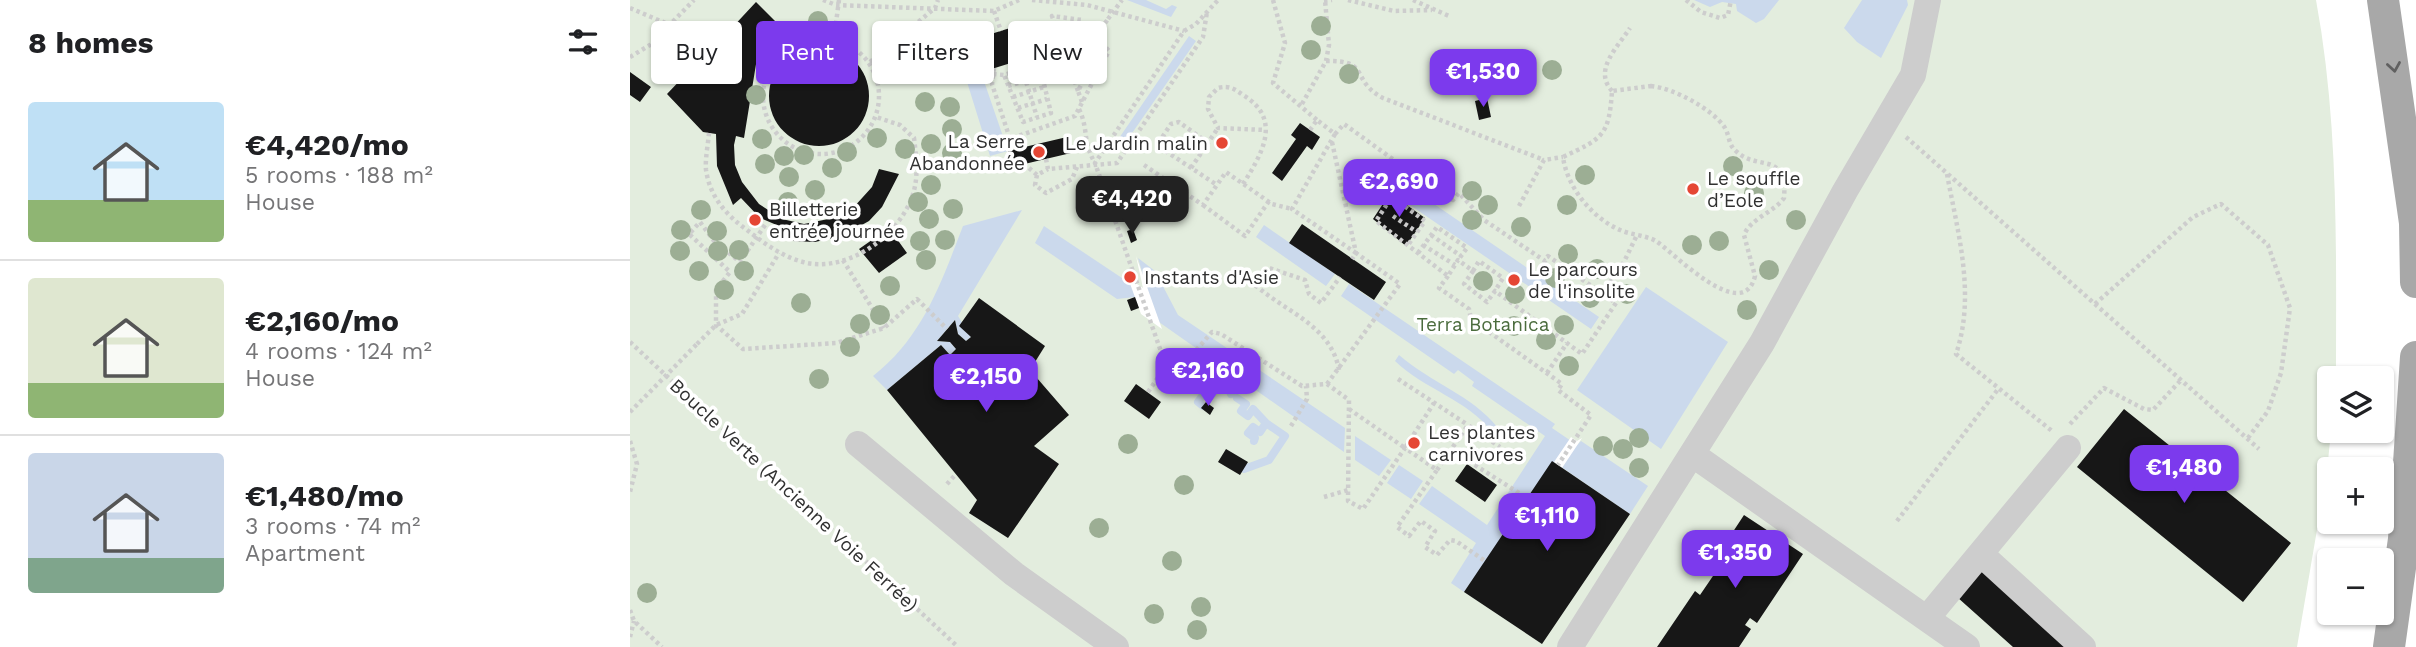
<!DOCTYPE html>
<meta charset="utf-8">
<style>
:root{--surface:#fff;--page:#f6f6f6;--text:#202124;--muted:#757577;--line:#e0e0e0;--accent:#7c3aed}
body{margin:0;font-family:"Work Sans",sans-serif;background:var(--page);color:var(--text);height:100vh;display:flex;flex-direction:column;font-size:26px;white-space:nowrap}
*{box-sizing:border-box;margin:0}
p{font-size:23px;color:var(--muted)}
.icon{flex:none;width:38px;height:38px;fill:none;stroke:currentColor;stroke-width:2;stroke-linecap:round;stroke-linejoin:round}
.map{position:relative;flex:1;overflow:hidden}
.details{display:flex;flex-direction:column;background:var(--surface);width:630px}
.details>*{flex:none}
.hud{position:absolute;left:21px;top:21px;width:665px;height:63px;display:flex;gap:14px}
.tools{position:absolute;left:1687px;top:366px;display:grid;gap:14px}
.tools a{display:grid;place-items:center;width:77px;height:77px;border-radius:7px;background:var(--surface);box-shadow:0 2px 5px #0004;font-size:35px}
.price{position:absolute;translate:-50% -60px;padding:0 16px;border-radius:14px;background:var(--accent);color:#fff;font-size:23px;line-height:46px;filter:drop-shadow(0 2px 4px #0008)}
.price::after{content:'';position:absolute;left:50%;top:42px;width:21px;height:16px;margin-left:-10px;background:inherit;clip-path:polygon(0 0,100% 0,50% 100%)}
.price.active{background:#222;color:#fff}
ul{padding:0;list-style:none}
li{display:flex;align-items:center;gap:21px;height:175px;padding:0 28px}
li+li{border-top:2px solid var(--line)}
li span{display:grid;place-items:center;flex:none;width:196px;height:140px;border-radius:7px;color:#555}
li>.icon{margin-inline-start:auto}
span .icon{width:84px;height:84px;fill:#fffc;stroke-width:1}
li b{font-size:30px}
h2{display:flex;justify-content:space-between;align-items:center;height:84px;padding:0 28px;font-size:30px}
.chip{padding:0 24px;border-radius:7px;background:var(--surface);box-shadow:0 2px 5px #0004;font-size:24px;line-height:63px}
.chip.active{background:var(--accent);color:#fff}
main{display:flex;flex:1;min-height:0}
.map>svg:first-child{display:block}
.green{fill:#e3edde}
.water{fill:#cbd9ec}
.pier{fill:#fff}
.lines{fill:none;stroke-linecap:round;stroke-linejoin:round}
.stream{stroke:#cbd9ec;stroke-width:8}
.building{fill:#171717}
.path{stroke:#cdcdcd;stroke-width:4.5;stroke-dasharray:3.5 3.5;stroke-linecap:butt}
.minor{stroke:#cdcdcd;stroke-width:26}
.major{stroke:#a8a8a8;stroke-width:32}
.path-bridge{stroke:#cdcdcd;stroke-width:4.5;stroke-dasharray:3.5 3.5;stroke-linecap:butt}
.tree{fill:#9cae94}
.oneway{stroke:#606060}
.poi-dot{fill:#e54634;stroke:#fff;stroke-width:2.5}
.labels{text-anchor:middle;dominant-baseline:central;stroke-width:7;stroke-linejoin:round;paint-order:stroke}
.poi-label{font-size:19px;fill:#303030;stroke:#fff;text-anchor:start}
.park-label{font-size:19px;fill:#4b6c3d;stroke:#fff}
.street-label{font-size:19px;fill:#303030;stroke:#fff}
</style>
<main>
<section class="details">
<h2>8 homes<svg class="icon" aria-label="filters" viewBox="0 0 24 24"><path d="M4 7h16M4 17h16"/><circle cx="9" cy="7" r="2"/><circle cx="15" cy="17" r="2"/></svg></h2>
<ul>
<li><span style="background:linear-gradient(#bfe0f5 70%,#8fb573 0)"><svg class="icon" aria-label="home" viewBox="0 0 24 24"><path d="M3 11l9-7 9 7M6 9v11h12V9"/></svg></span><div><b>€4,420/mo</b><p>5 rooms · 188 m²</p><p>House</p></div></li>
<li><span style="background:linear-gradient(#dfe7d0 75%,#8fb573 0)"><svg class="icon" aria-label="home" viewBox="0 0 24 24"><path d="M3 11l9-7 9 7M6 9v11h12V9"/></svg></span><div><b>€2,160/mo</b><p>4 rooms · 124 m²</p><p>House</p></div></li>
<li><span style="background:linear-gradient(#c9d6e8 75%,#7fa58c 0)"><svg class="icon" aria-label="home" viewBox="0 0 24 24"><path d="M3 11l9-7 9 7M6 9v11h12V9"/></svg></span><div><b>€1,480/mo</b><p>3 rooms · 74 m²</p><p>Apartment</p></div></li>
</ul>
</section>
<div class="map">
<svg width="1786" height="647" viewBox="0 0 1786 647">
<rect width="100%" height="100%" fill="#fff"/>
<path class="green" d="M 0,0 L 1686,0 C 1709,124 1706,250 1706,375 L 1706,378 L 1699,378 L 1701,431 L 1697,471 L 1667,647 L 0,647 Z"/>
<path class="water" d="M 497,0 L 516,0 L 536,9 L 542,5 L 547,7 L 541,17 Z
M 1064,0 L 1149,0 L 1134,19 L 1126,23 L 1107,11 L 1106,4 L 1092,2 L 1080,7 Z
M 1232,0 L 1277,0 L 1278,5 L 1251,58 L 1227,42 L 1214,28 Z
M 334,23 L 378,151 L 360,156 L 320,27 Z
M 559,36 L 566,41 L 491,149 L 485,144 Z
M 769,180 L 969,317 L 961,329 L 761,192 Z
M 392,210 L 328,316 L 341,337 L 336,341 L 328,334 L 325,320 L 307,341 L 320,342 L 326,349 L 320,355 L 311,345 L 257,390 L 243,376 C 293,337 311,283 333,226 Z
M 634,225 L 705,274 L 696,286 L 626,237 Z
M 414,226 L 519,296 L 508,258 L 525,271 L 548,315 L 715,428 L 714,452 L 509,308 L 505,297 L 487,299 L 405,243 Z
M 719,284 L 925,424 L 922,428 L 947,445 L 951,441 L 1018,486 L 1000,514 L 924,462 L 834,592 L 821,583 L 846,543 L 789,504 L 802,486 L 857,525 L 915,436 L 842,386 L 844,382 L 828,370 L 824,374 L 711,296 Z
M 1016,287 L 1098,342 L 1031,449 L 947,390 Z
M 769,355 C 801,383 842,395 868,428 L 863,433 C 837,399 795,390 765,361 Z
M 725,436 L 761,460 L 749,476 L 725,460 Z
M 769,465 L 793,481 L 781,499 L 757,483 Z"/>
<path class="pier" d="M 506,256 L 532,329 L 511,314 L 498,278 L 513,288 Z
M 941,437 L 947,441 L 952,438 L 932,468 L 924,462 Z"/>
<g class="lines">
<path class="stream" d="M 607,398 L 616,404 L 611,411 L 618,416 L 623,409 L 636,423
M 573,406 L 568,402 L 586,376 L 596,383 L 601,394
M 614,469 L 639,460 L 655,436 L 636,423 L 630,432 L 623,427 L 618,433 L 625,438 L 624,441"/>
</g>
<path class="building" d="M 126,2 L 154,30 L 127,58 L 114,138 L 106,136 L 104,145 L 105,165 L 112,182 L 129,204 L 152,219 L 174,224 L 208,217 L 223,208 L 242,187 L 249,169 L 269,174 L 252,207 L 239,221 L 212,236 L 185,242 L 163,241 L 163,232 L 130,218 L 111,198 L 103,205 L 87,166 L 86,134 L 73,132 L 37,94 L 76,53 L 70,48 L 92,24 L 99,31 Z
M 399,22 L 409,54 L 352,72 L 342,40 Z
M139 96a50 50 0 1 1 100 0a50 50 0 1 1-100 0Z
M 0,72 L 21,87 L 10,102 L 0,95 Z
M 857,98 L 861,117 L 849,120 L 845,101 Z
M 670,123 L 690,137 L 682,150 L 677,146 L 652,181 L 642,173 L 666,139 L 661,135 Z
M 437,137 L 441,153 L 382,167 L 378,151 Z
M 760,193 L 795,218 L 776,246 L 743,219 Z
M 672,224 L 756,282 L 744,300 L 659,243 Z
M 259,228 L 277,253 L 249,273 L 229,249 Z
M 503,229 L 507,240 L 501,243 L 497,231 Z
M 505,297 L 509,308 L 501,311 L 497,300 Z
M 349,298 L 415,346 L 400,370 L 439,415 L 404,446 L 429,464 L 378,538 L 339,513 L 347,500 L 257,390 L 311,345 L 320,355 L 326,349 L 320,342 L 307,341 L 325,320 L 328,334 L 336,341 L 341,337 L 329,326 Z
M 506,384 L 531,402 L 519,419 L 494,401 Z
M 576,402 L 584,408 L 580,415 L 571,408 Z
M 1494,409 L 1661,543 L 1613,602 L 1447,467 Z
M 596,449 L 618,462 L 610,475 L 588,462 Z
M 922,461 L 1000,514 L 912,644 L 834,592 Z
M 837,464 L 867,485 L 855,502 L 825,481 Z
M 1114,515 L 1173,554 L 1127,623 L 1120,618 L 1115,625 L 1121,629 L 1109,647 L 1027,647 L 1065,591 L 1070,595 L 1098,554 L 1091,550 Z
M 1351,569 L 1439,647 L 1383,647 L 1327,597 Z"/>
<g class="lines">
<path class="path" d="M 193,0 L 206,5 L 364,11 L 389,0
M 402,0 L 457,5 L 554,31
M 643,0 L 655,43 L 643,83 L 687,120
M 718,0 L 764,11 L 802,10
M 783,0 L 819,16
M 1056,0 L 1071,12 L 1090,18 L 1098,15 L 1101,0
M 694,1 L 702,0
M 0,8 L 40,25
M 364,11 L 371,31
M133 96a58 58 0 1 1 116 0a58 58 0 1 1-116 0Z
M 204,38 L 209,0
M 138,46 L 147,57
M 0,57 L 20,45 L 64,0
M 696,61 C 742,60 719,80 753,98 L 914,160
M 240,62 L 305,8 L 308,0
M 364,68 L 362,84 L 380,139 L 445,116 L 479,51 L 466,36 L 478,19
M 392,69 L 407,117
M 363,74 L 374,75 L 409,63 L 421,113 L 393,122 L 374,75
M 378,86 L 412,76
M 1021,86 C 1043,88 1083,109 1095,128 C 1100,137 1098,145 1107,152 C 1128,171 1158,151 1154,198 C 1143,213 1121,218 1114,235 L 1125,276 C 1113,326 1042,251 1026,241 C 1015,235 1001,235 990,230 C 962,218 937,187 933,157 C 973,138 979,136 982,91 Z
M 448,91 L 422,16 L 452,20 L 441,41 L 466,56 L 448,91 L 452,102
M 982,91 C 963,70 987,48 1000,28
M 383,97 L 414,87
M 672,104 L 696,61 L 699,45 L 695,0
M 388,108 L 417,99
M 449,109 C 459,130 452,141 465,163
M 680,130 L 687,120 L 705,134 L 662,209 L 726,253
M 79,133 C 78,145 75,159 76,170 C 80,197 96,215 117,230 C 135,244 154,258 177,263 C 222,272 277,230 285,186 C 288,171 286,154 284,138 L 270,125 L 246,117
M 705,134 L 714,124 L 764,160 L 745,190 L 759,201 L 746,221 L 818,276 L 828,260 L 843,271 L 834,284 L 857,302 L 865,291 L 952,354 L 986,303 L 918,256 L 915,261 L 854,220 L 829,193 L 823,200 L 760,167
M 1276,137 L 1629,449
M 702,142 L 726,253
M 578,143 L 549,122 L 541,124 L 529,142 L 531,148 L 587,185
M 416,159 L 418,169 L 487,163 L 573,37 L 577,12
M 514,165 L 573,205 L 596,172 L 642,204 L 662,209
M 399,168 L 407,175 L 418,169
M 561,168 L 588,128
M 1317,174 C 1328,234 1346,295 1326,354 L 1422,431
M 407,175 L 405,185 L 416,193 L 442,179 L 447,167
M 613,184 C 632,154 653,119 613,95 C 605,89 599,85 588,88 L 579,97 L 578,109 L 588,128 L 635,130
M 759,201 L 762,197 L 795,221 L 778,245
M 573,205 L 615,236 L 639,201
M 889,206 L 914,160 L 933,157
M 763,216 L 787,232
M 135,225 L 110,262 L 84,241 L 70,222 L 59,234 L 100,272 L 86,290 L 86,325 L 113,349 L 206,343 L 254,328 L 287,299 L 317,329
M 801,235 L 831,256
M 793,245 L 825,265
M 788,253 L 807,227 L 837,248 L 828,260
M 213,260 L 254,328
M 843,271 L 849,261 L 873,278 L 865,291
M 818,276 L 809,288 L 839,309 L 841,319 L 932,384 L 928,390 L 961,415 L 928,465
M 971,293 L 990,270 L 1007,235
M 1465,304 L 1563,217 L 1591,204 L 1638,245 L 1660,308 L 1651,373 L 1638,411 L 1618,438
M 0,342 L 328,647
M 67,344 L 86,325 L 112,314 L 149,253
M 536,366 L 561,356 L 582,332 L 591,334 L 672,386 L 697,384 L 719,400 L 718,501 L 733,509 L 775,448 L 807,470 L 767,527 L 779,536 L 791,521 L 805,531 L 795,547 L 807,555 L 820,540 L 826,541 L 855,561
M 709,370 C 701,325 655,312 624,284 L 639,268 L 675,280 L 679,294 L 691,303 L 710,277
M 917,373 L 937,343
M 768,379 L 838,425
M 697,384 L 770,284 L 726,253 L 722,259
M 604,386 L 620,353
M 518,392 L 536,366 L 465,163 L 554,31 L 566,24 L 588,0
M 719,409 L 775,448 L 804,403
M 1440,424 L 1474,388 L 1514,409 L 1523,410 L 1551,380
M 661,426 L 677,399 L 676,386
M 0,441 L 7,464 L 0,492
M 821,450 L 897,498
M 807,470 L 838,425 L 870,447
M 317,484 L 326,474
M 694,497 L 718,490
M 1267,521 L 1369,388
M 0,610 L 4,621 L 32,647
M 0,637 L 4,621"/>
<path class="minor" d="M 228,444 L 384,574 L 486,647
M 1062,454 L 1337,647
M 1352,555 L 1453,647
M 1297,618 L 1438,448
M 940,647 L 1132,343 L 1215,191 L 1283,75 L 1298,0"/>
<path class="major" d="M 1753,0 L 1785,223 L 1786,282
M 1759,647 L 1774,539 L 1786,357"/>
<path class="path-bridge" d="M 478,19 L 492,0
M 0,412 L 67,344"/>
</g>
<g class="tree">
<circle cx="188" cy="21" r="10"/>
<circle cx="691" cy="26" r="10"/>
<circle cx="681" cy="50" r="10"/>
<circle cx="922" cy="70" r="10"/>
<circle cx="719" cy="74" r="10"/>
<circle cx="126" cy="95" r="10"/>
<circle cx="295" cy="102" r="10"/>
<circle cx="320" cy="107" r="10"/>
<circle cx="322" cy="129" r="10"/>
<circle cx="247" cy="138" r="10"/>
<circle cx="132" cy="139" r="10"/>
<circle cx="301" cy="144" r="10"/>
<circle cx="275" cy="149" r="10"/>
<circle cx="217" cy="152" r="10"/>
<circle cx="322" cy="153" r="10"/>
<circle cx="174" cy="155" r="10"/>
<circle cx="154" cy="156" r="10"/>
<circle cx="135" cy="164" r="10"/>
<circle cx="1103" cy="166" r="10"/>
<circle cx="202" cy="168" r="10"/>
<circle cx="955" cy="175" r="10"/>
<circle cx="159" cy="177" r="10"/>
<circle cx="301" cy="185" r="10"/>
<circle cx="185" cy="190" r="10"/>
<circle cx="842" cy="191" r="10"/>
<circle cx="1124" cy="193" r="10"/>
<circle cx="158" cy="202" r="10"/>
<circle cx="288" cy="202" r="10"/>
<circle cx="858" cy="205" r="10"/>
<circle cx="937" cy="205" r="10"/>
<circle cx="323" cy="209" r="10"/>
<circle cx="71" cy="210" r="10"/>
<circle cx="299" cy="219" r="10"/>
<circle cx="842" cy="220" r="10"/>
<circle cx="1166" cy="220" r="10"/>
<circle cx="891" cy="227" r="10"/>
<circle cx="51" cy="230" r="10"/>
<circle cx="87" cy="231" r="10"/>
<circle cx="315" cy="240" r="10"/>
<circle cx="290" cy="241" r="10"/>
<circle cx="1089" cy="241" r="10"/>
<circle cx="1062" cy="245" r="10"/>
<circle cx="109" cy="250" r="10"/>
<circle cx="50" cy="251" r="10"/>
<circle cx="88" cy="251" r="10"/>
<circle cx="938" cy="254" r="10"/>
<circle cx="296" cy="260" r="10"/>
<circle cx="967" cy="269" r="10"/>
<circle cx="1139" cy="270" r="10"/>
<circle cx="69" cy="271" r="10"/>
<circle cx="114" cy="271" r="10"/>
<circle cx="925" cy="278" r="10"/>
<circle cx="853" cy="281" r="10"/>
<circle cx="260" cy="286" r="10"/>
<circle cx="94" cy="290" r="10"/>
<circle cx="885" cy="294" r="10"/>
<circle cx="997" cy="294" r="10"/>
<circle cx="960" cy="298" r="10"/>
<circle cx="171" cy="303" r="10"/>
<circle cx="1117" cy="310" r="10"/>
<circle cx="250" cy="315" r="10"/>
<circle cx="230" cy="324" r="10"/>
<circle cx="934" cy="325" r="10"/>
<circle cx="884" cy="326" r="10"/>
<circle cx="916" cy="340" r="10"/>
<circle cx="220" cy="347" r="10"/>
<circle cx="939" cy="366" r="10"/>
<circle cx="189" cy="379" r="10"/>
<circle cx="1009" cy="438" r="10"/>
<circle cx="498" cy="444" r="10"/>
<circle cx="973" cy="446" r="10"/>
<circle cx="993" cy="449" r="10"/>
<circle cx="1009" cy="468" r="10"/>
<circle cx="554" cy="485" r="10"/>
<circle cx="469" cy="528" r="10"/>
<circle cx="542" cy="561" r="10"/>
<circle cx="17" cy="593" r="10"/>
<circle cx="571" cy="607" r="10"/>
<circle cx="524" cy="614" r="10"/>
<circle cx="567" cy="630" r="10"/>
</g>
<defs><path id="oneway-chevron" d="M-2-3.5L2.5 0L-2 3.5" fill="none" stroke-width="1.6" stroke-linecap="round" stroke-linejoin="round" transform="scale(1.75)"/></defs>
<use class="oneway" href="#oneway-chevron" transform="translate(1764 67) rotate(81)"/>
<g class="poi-dot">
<circle cx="592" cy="143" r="7"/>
<circle cx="409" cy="152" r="7"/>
<circle cx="1063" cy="189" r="7"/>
<circle cx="125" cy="220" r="7"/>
<circle cx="500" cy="277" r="7"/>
<circle cx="884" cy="280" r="7"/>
<circle cx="784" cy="443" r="7"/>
</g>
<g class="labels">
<g class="poi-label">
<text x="395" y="141" text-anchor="end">La Serre<tspan x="395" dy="22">Abandonnée</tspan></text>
<text x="578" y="143" text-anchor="end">Le Jardin malin</text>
<text x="1077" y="178">Le souffle<tspan x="1077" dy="22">d’Eole</tspan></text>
<text x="139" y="209">Billetterie<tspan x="139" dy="22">entrée journée</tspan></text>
<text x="898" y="269">Le parcours<tspan x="898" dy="22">de l'insolite</tspan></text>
<text x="514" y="277">Instants d'Asie</text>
<text x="798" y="432">Les plantes<tspan x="798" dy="22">carnivores</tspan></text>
</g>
<g class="park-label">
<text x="853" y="324">Terra Botanica</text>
</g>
<g class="street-label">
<text transform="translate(164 495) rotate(43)">Boucle Verte (Ancienne Voie Ferrée)</text>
</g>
</g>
</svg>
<div class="tools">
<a><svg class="icon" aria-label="layers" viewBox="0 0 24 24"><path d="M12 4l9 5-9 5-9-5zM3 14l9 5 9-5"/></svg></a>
<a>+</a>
<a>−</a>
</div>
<b class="price" style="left:853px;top:109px">€1,530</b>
<b class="price" style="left:769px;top:219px">€2,690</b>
<b class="price active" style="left:502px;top:236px">€4,420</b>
<b class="price" style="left:578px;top:408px">€2,160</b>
<b class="price" style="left:356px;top:414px">€2,150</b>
<b class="price" style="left:1554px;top:505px">€1,480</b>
<b class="price" style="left:917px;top:553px">€1,110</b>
<b class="price" style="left:1105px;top:590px">€1,350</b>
<div class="hud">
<a class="chip">Buy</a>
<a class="chip active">Rent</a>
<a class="chip">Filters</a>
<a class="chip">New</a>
</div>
</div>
</main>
